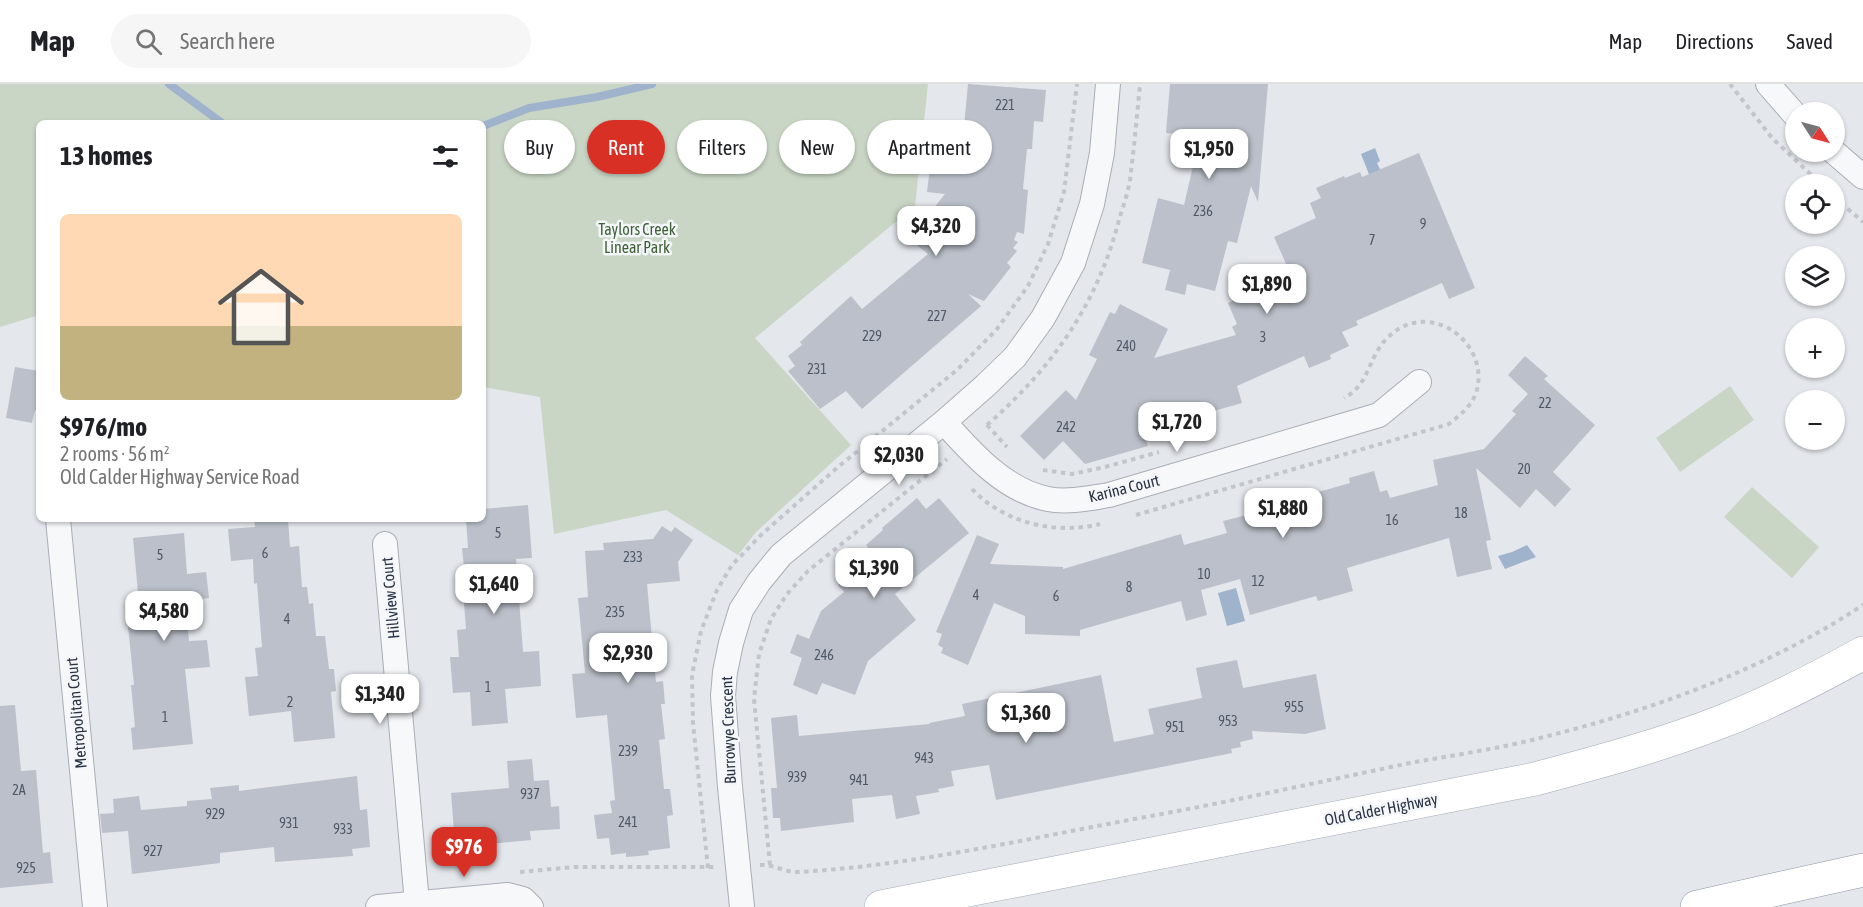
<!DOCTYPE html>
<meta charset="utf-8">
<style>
:root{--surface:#fff;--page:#f6f6f6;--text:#202124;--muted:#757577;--line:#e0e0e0;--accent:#d93025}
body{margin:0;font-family:"Asap Condensed",sans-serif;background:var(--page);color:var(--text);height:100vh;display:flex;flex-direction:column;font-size:22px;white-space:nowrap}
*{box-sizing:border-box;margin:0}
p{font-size:20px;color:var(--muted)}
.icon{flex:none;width:33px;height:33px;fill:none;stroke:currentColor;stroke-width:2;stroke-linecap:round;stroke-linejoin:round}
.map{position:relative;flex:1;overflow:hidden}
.details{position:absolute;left:36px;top:36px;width:450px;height:402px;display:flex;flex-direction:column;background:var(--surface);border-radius:9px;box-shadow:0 2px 4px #0004}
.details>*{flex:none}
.guide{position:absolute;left:504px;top:36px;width:570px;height:54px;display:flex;gap:12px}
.needle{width:39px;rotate:126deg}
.fabs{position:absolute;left:1785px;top:18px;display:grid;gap:12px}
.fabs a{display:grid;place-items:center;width:60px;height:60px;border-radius:50%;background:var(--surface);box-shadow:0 2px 4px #0004;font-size:30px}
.price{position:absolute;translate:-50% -51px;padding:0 14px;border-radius:12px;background:#fff;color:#222;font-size:20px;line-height:39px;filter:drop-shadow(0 2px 3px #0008)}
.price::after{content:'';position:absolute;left:50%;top:36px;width:18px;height:14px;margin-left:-9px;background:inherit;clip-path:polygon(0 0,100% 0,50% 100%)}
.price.on{background:var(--accent);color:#fff}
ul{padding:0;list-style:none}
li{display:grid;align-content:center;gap:12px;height:318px;padding:0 24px}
li span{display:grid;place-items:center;height:186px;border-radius:9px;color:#555}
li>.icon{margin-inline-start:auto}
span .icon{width:108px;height:108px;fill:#fffc;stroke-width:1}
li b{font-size:26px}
h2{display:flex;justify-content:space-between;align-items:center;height:72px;padding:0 24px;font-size:26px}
.tag{padding:0 21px;border-radius:27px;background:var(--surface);box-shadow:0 2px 4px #0004;font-size:21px;line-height:54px}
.tag.on{background:var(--accent);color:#fff}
header{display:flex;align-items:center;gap:36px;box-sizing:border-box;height:84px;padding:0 30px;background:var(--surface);border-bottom:2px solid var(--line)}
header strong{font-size:28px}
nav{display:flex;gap:33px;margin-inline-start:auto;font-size:21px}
.search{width:420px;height:54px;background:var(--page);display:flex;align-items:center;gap:15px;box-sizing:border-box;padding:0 21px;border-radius:33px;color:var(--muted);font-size:22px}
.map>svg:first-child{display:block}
.green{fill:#c9d6c5}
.water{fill:#9fb4cc}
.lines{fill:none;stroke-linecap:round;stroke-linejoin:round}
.stream{stroke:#9fb4cc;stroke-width:8}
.building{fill:#bbc0ca}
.street-casing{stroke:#a9aeb7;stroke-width:26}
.primary-casing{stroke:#a3abb8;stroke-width:34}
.highway-casing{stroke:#8b94a3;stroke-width:34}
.path{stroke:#c2c5cb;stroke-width:4;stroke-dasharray:4.5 4.5;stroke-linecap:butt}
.street{stroke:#f7f8fa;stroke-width:24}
.primary{stroke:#fff;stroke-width:33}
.highway{stroke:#fff;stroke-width:33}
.labels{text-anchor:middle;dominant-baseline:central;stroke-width:5;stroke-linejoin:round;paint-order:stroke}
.number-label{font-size:14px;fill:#4f5766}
.park-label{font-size:16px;fill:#3f6138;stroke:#f4f6f9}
.street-label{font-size:16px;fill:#2b3445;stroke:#f4f6f9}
</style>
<header>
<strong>Map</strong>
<div class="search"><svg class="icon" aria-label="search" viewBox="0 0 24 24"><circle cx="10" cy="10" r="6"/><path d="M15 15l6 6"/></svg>Search here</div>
<nav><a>Map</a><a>Directions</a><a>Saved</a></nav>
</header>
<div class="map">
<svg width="1863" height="823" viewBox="0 0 1863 823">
<rect width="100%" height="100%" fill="#e4e7ec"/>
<path class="green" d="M 0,0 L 928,0 L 915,122 L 755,254 L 851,361 L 756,448 L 738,471 L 666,426 L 554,450 L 540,313 L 483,303 L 483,39 L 39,39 L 39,231 L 0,243 Z
M 1730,302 L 1754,336 L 1680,388 L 1656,354 Z
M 1752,403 L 1819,463 L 1792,494 L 1724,433 Z"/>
<path class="water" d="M 1375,64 L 1380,77 L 1377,79 L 1384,93 L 1372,98 L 1361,70 Z
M 1527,461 L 1536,473 L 1505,485 L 1498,472 L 1512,468 Z
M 1236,504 L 1245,537 L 1227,542 L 1218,509 Z"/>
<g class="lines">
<path class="stream" d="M 169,0 L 222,39
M 483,42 L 529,24 L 597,13 L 652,0"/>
</g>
<path class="building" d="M 968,0 L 1046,6 L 1043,38 L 1034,37 L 1032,65 L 1027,65 L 1023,105 L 1028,106 L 1024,150 L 1017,148 L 1014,156 L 1018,158 L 1013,164 L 1017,167 L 1007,179 L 1011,183 L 984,217 L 968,210 L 981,222 L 862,325 L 846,307 L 820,325 L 788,287 L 795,282 L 788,272 L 802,261 L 800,258 L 851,212 L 862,225 L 928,170 L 909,155 L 945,110 L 927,108 L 930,83 L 940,84 L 942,62 L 962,64 Z
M 1170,0 L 1268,0 L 1258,118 L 1251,102 L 1237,159 L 1228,157 L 1215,207 L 1187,200 L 1185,211 L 1165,206 L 1170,186 L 1142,179 L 1158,114 L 1184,121 L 1197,65 L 1188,65 L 1190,51 L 1166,49 Z
M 1419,69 L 1475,204 L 1449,215 L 1442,199 L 1356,237 L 1358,241 L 1342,248 L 1349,262 L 1330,271 L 1331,275 L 1309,284 L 1304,272 L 1237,302 L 1242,319 L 1143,347 L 1148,362 L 1085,380 L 1063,357 L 1044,376 L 1020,352 L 1066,306 L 1076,316 L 1097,275 L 1089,271 L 1110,228 L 1115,230 L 1120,220 L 1168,245 L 1154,274 L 1236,251 L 1232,243 L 1237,240 L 1228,219 L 1286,193 L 1283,186 L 1288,184 L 1274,153 L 1316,134 L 1310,119 L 1321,114 L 1316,104 L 1344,92 L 1345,94 L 1360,88 L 1362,93 Z
M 1525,272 L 1548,292 L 1544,295 L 1595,341 L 1553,388 L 1571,405 L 1555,423 L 1536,405 L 1520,424 L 1476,384 L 1491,456 L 1486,457 L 1492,485 L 1457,493 L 1449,454 L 1347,484 L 1353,507 L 1318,517 L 1316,512 L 1250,531 L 1240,495 L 1201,506 L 1207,531 L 1186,537 L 1181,517 L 1080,546 L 1080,552 L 1025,550 L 1025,532 L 994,519 L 968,581 L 941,569 L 943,564 L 938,561 L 942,550 L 936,548 L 977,451 L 999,460 L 990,480 L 1063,483 L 1063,485 L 1181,450 L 1184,461 L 1227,449 L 1223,437 L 1251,430 L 1254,439 L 1293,428 L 1290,416 L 1350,399 L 1349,394 L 1374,387 L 1380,408 L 1387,406 L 1390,414 L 1438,401 L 1433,376 L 1484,365 L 1516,330 L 1512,327 L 1528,310 L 1508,291 Z
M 15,283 L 39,287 L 39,327 L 35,326 L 32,339 L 6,334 Z
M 917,414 L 926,425 L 939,414 L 969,449 L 895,510 L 916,536 L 868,577 L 855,611 L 822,599 L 817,611 L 793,601 L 802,574 L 790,569 L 797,550 L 809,555 L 821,527 L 844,508 L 838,501 L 874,471 L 866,461 L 883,446 L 882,444 Z
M 528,421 L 532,474 L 516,475 L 523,568 L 539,567 L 541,602 L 505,605 L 508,639 L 472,642 L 470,608 L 453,609 L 450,573 L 459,573 L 457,546 L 466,545 L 462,493 L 465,493 L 462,464 L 468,464 L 466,435 L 483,435 L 483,425 Z
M 254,435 L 288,435 L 290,463 L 299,462 L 302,503 L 307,503 L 309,520 L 313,519 L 316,552 L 325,552 L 329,585 L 334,585 L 336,607 L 331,608 L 335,654 L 294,658 L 291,627 L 249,632 L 245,593 L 258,592 L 255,564 L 262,563 L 257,499 L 254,500 L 253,475 L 231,477 L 228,445 L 255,443 Z
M 662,442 L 671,448 L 675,443 L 693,456 L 678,478 L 680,497 L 647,500 L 656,598 L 663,597 L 665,620 L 661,620 L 665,655 L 659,656 L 664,705 L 670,705 L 673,731 L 667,732 L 670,764 L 648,767 L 649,771 L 626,773 L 626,769 L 611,771 L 609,754 L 597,755 L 594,731 L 612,729 L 610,717 L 615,716 L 607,631 L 576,634 L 572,590 L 585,589 L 578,514 L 588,513 L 585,467 L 604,466 L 603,459 L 653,455 Z
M 184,449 L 187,490 L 206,488 L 209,514 L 185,517 L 189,557 L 207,556 L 210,583 L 185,585 L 193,660 L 133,666 L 131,644 L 135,643 L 131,601 L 134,601 L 127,532 L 140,531 L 133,454 Z
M 1237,576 L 1243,604 L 1316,590 L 1326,645 L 1305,650 L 1252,647 L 1253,655 L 1240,658 L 1241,663 L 1231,665 L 1232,669 L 996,716 L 989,681 L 951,687 L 954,702 L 938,705 L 939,708 L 916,712 L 920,730 L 896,735 L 892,711 L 852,715 L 854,738 L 781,747 L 780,734 L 773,734 L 771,704 L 777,704 L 771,634 L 797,631 L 799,652 L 930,640 L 929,639 L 965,632 L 962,620 L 1101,591 L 1114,658 L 1154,650 L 1148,625 L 1202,614 L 1196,584 Z
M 15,621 L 21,687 L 36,686 L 43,769 L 50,768 L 53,799 L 0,804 L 0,622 Z
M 532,675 L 534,697 L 549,696 L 551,723 L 559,722 L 560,745 L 530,747 L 531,756 L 477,761 L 477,758 L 455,760 L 451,709 L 509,704 L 507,677 Z
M 357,692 L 360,726 L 367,725 L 370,763 L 352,765 L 353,772 L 275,778 L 274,763 L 220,769 L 220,779 L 132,790 L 128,747 L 102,749 L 100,730 L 114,729 L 113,715 L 139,712 L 141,726 L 187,722 L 187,717 L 212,715 L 210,704 L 239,701 L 239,707 Z"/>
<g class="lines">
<g class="street-casing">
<path id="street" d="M 1768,0 L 1796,32
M 1834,68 L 1863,93
M 944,338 C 972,369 1005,407 1048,415 C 1067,419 1090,414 1109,411 L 1379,331 L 1419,298
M 58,435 L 95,823
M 385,460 L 417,819
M 378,823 L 508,811 L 523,815 L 531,823
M 742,823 L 730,703 L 723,612 L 725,588 L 731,559 L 741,526 L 759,498 L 781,471 L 944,338 L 985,302 L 1015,273 L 1043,234 L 1073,179 L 1092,120 L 1102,69 L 1108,0"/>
</g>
<g class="primary-casing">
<path id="primary" d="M 881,823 L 1535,695 C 1599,678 1662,661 1723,637 C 1772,618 1818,594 1863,569"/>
</g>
<g class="highway-casing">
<path id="highway" d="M 1697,823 L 1863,786"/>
</g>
<path class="path" d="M 1730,0 L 1772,54 L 1821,100
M 1834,113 L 1863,138
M 987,341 L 1007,363
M 987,341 C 1052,284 1097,221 1119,136 C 1123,123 1128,109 1130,96 C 1134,64 1137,32 1140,0
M 1043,386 L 1072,390 L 1105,383 L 1159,368
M 972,405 C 1004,439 1055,451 1100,440
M 1136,431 L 1449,340 C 1460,331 1471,323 1476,309 C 1487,276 1461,241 1428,238 C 1407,236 1388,249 1378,266 C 1367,284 1365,303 1344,314
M 760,781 C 774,780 785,789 799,788 C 918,781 1034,753 1151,732 C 1238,716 1324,697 1410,679 C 1453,671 1498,665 1540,654 C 1653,626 1766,585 1863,521
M 770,781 L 754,615 L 759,570 L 771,535 L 787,510 L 808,487 L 947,375
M 708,784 L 693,639 L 692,591 L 701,547 L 717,506 L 732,481 L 761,451 L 838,383 L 957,286 L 997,245 L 1028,202 L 1048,160 L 1064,108 L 1077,0
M 520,788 L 574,783 L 714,783"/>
<use href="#street" class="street"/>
<use href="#primary" class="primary"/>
<use href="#highway" class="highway"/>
</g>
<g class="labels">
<g class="number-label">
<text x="1005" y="21">221</text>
<text x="1203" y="127">236</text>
<text x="1423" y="140">9</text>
<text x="1372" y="156">7</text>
<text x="937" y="232">227</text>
<text x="872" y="252">229</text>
<text x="1263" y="253">3</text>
<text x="1126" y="262">240</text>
<text x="817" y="285">231</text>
<text x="1545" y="319">22</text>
<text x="1066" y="343">242</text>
<text x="1524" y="385">20</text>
<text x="1461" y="429">18</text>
<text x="1392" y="436">16</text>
<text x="498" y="449">5</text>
<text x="265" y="469">6</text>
<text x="160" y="471">5</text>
<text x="633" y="473">233</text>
<text x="1204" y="490">10</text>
<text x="1258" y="497">12</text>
<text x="1129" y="503">8</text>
<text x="976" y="511">4</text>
<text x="1056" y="512">6</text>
<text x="615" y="528">235</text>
<text x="287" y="535">4</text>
<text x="824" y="571">246</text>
<text x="488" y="603">1</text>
<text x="290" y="618">2</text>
<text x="1294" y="623">955</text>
<text x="165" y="633">1</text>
<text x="1228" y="637">953</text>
<text x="1175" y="643">951</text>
<text x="628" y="667">239</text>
<text x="924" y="674">943</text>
<text x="797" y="693">939</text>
<text x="859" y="696">941</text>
<text x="19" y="706">2A</text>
<text x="530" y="710">937</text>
<text x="215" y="730">929</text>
<text x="628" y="738">241</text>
<text x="289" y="739">931</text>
<text x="343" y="745">933</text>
<text x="153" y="767">927</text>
<text x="26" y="784">925</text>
</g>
<g class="park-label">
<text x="637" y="145">Taylors Creek<tspan x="637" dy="18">Linear Park</tspan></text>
</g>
<g class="street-label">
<text transform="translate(1124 404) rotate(-14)">Karina Court</text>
<text transform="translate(390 514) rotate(-95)">Hillview Court</text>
<text transform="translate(76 629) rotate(-95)">Metropolitan Court</text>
<text transform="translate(728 646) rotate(-92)">Burrowye Crescent</text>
<text transform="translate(1381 725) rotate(-11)">Old Calder Highway</text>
</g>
</g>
</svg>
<div class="fabs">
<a><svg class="needle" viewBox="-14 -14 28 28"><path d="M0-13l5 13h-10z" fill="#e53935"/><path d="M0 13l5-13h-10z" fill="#757577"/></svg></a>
<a><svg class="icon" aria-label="locate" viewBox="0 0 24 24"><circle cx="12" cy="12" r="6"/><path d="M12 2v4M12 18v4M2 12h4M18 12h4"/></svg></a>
<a><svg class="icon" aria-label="layers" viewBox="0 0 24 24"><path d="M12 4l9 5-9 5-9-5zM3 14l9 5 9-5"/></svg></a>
<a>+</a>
<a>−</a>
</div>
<b class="price" style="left:1209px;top:96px">$1,950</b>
<b class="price" style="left:936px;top:173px">$4,320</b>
<b class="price" style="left:1267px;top:231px">$1,890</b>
<b class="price" style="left:1177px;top:369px">$1,720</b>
<b class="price" style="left:899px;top:402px">$2,030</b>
<b class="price" style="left:1283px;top:455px">$1,880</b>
<b class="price" style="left:874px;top:515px">$1,390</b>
<b class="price" style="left:494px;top:531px">$1,640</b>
<b class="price" style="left:164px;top:558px">$4,580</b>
<b class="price" style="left:628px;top:600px">$2,930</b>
<b class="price" style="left:380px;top:641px">$1,340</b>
<b class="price" style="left:1026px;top:660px">$1,360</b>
<b class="price on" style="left:464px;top:794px">$976</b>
<div class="guide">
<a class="tag">Buy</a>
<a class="tag on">Rent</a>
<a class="tag">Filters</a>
<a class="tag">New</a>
<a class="tag">Apartment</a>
</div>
<section class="details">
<h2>13 homes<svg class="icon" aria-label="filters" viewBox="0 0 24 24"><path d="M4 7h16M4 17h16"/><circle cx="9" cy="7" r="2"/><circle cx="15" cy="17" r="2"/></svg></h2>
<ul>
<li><span style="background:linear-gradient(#ffd9b3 60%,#c2b280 0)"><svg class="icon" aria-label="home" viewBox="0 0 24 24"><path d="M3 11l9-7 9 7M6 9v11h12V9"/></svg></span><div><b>$976/mo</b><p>2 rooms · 56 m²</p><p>Old Calder Highway Service Road</p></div></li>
</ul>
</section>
</div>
